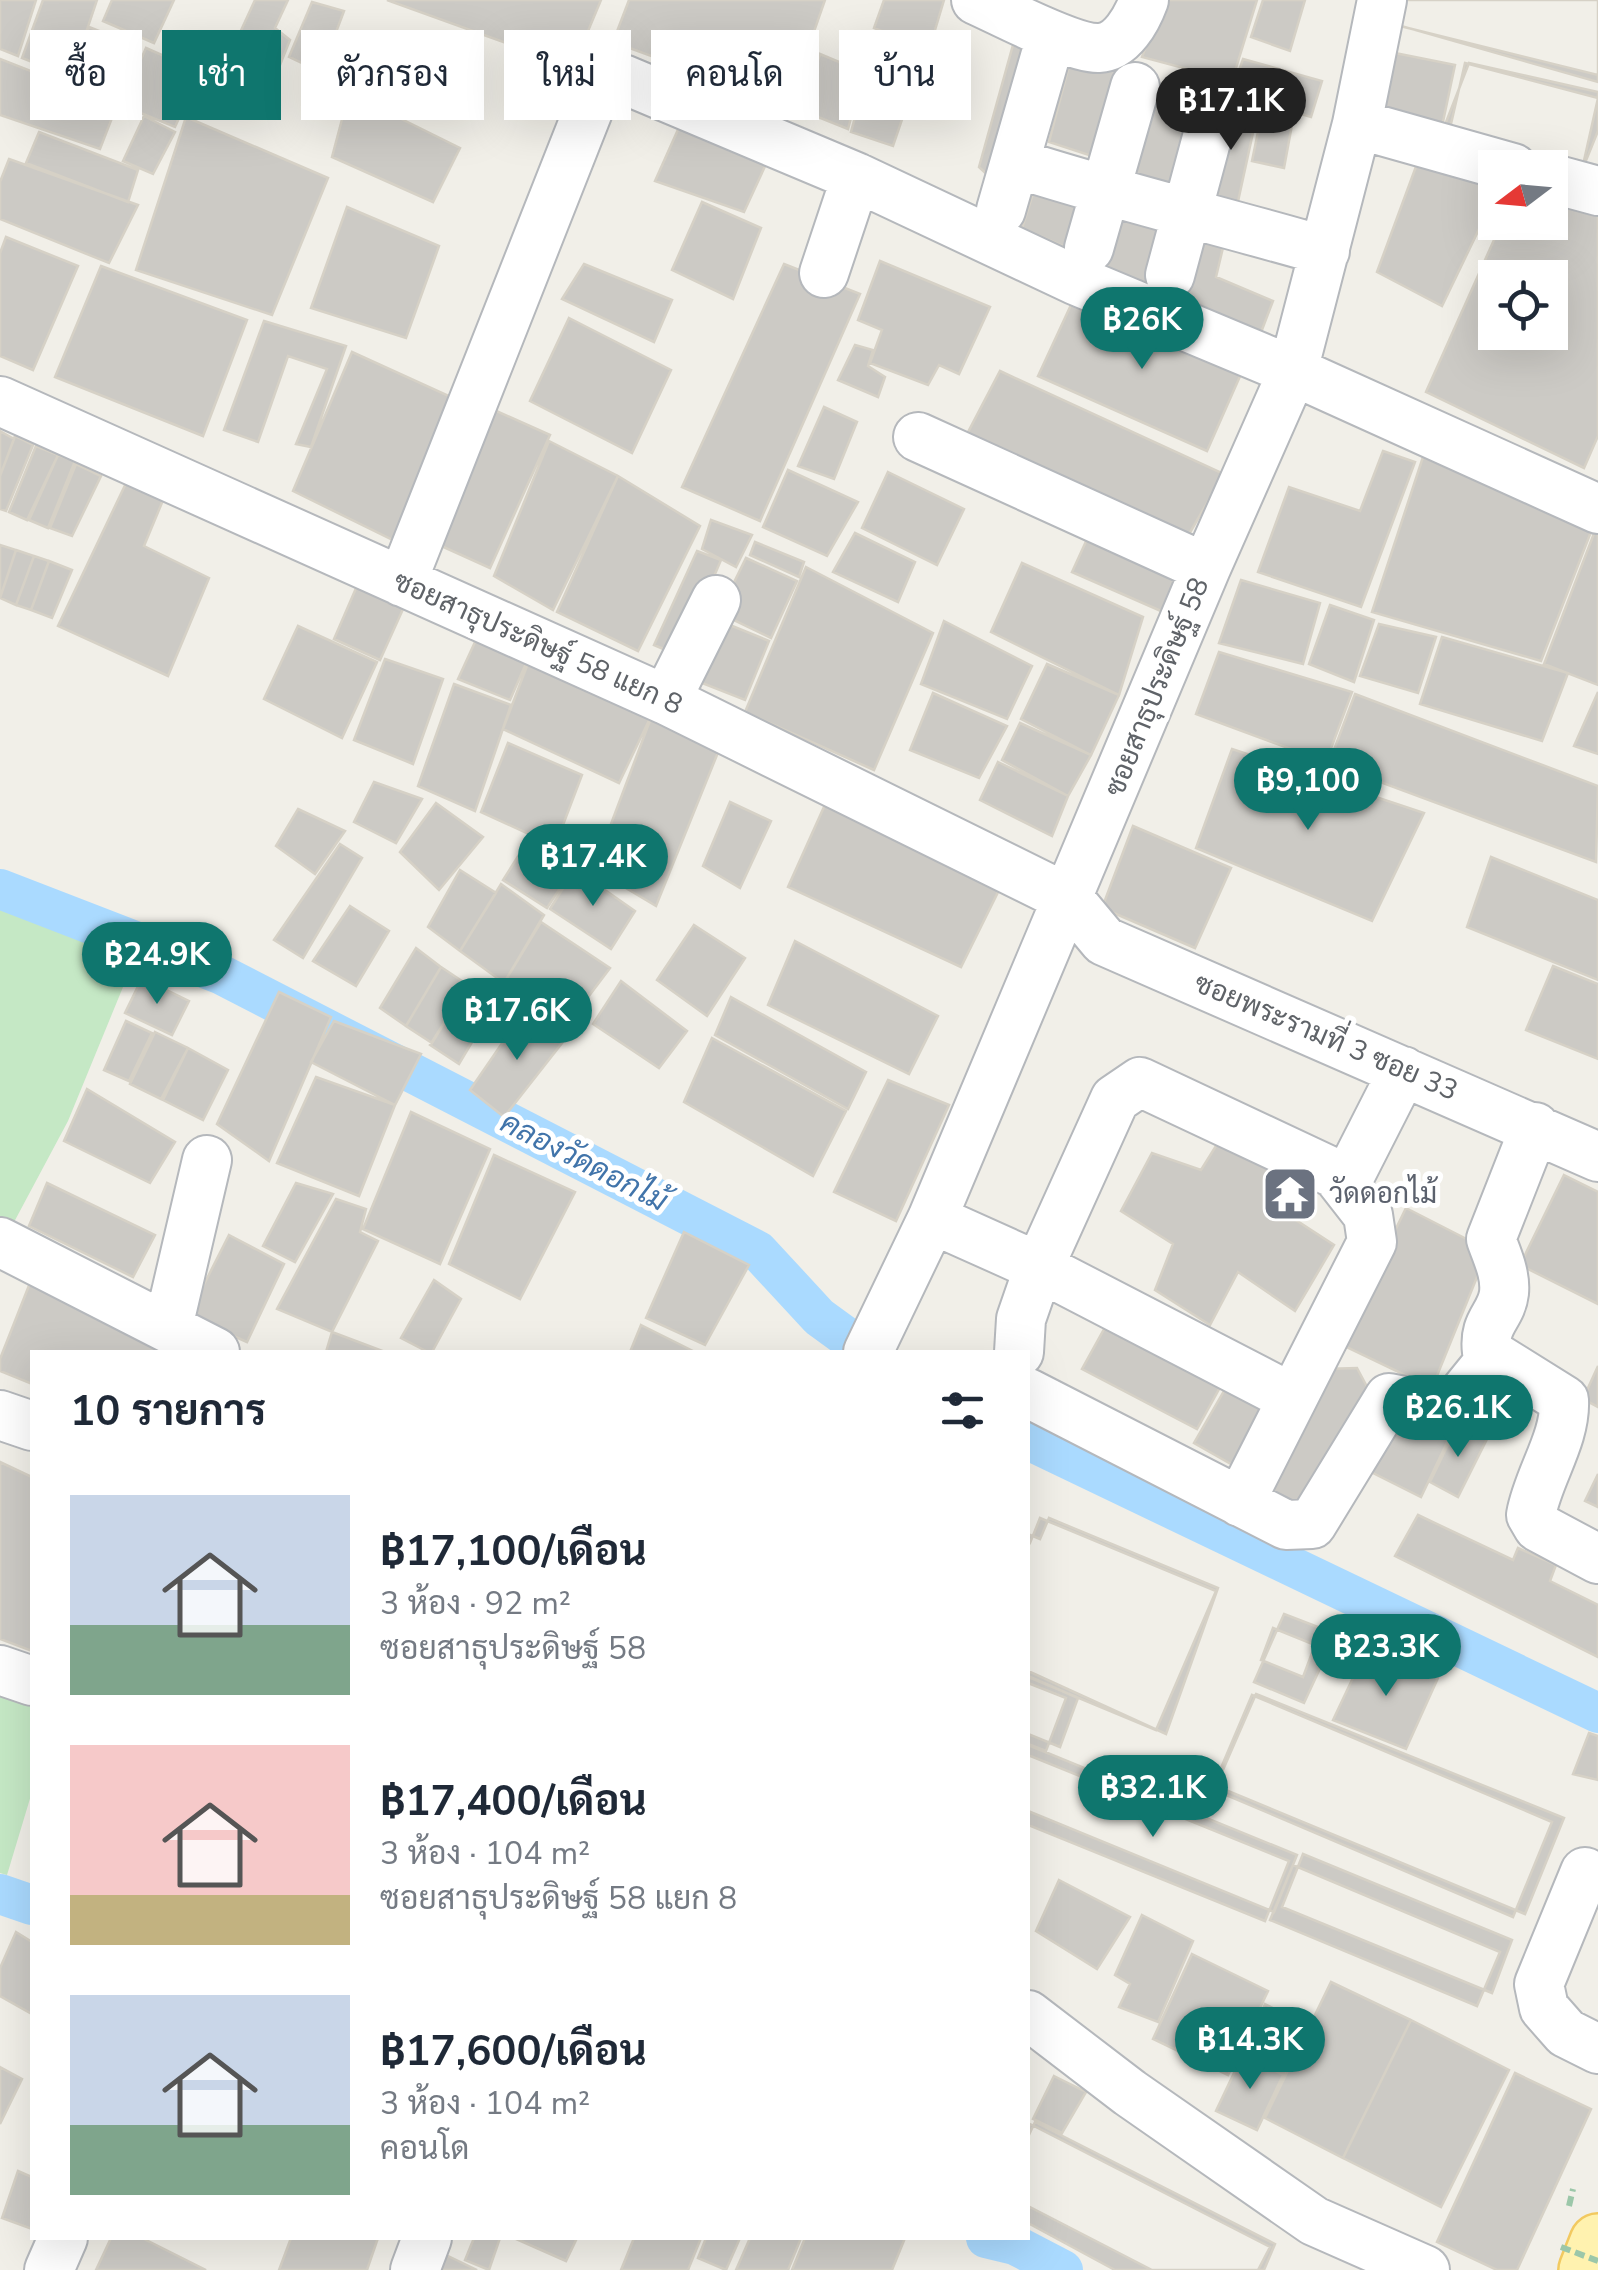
<!DOCTYPE html>
<html lang="th">
<meta charset="utf-8">
<style>
:root{--surface:#fff;--page:#f6f6f7;--text:#1f2937;--muted:#747a83;--accent:#0f766e}
body{margin:0;font-family:"Nunito Sans",Sarabun,sans-serif;background:var(--page);color:var(--text);height:100vh;display:flex;flex-direction:column;font-size:38px;white-space:nowrap}
*{box-sizing:border-box;margin:0}
p{font-size:32px;color:var(--muted)}
.icon{flex:none;width:55px;height:55px;fill:none;stroke:currentColor;stroke-width:2;stroke-linecap:round;stroke-linejoin:round}
.map{position:relative;flex:1;overflow:hidden}
.sheet{position:absolute;left:30px;top:1350px;width:1000px;height:890px;display:flex;flex-direction:column;background:var(--surface);border-radius:0px;box-shadow:0 10px 40px #0002}
.sheet>*{flex:none}
.guide{position:absolute;left:30px;top:30px;width:1000px;height:90px;display:flex;gap:20px}
.needle{width:65px;rotate:254deg}
.buttons{position:absolute;left:1478px;top:150px;display:grid;gap:20px}
.buttons a{display:grid;place-items:center;width:90px;height:90px;border-radius:0px;background:var(--surface);box-shadow:0 10px 40px #0002;font-size:50px}
.price{position:absolute;translate:-50% -85px;padding:0 22px;border-radius:35px;background:var(--accent);color:#fff;font-size:32px;line-height:65px;filter:drop-shadow(0 2px 5px #0008)}
.price::after{content:'';position:absolute;left:50%;top:60px;width:30px;height:22px;margin-left:-15px;background:inherit;clip-path:polygon(0 0,100% 0,50% 100%)}
.price.selected{background:#222;color:#fff}
ul{padding:0;list-style:none}
li{display:flex;align-items:center;gap:30px;height:250px;padding:0 40px}
li span{display:grid;place-items:center;flex:none;width:280px;height:200px;border-radius:0px;color:#555}
li>.icon{margin-inline-start:auto}
span .icon{width:120px;height:120px;fill:#fffc;stroke-width:1}
li b{font-size:42px}
h2{display:flex;justify-content:space-between;align-items:center;height:120px;padding:0 40px;font-size:42px}
.pill{padding:0 35px;border-radius:0px;background:var(--surface);box-shadow:0 10px 40px #0002;font-size:35px;line-height:90px}
.pill.selected{background:var(--accent);color:#fff}
.map>svg:first-child{display:block}
.green{fill:#c5e8c5}
.lines{fill:none;stroke-linecap:round;stroke-linejoin:round}
.canal{stroke:#aadaff;stroke-width:40}
.building{fill:#cccac5;stroke:#d6d1c6;stroke-width:2.5;fill-rule:evenodd}
.minor-casing{stroke:#b5b8bc;stroke-width:52}
.major-casing{stroke:#f2c960;stroke-width:60}
.path{stroke:#9cc7a9;stroke-width:6;stroke-dasharray:10 5;stroke-linecap:butt}
.minor{stroke:#fff;stroke-width:48}
.major{stroke:#fff2af;stroke-width:55}
.path-bridge{stroke:#9cc7a9;stroke-width:6;stroke-dasharray:10 5;stroke-linecap:butt}
.labels{text-anchor:middle;dominant-baseline:central;stroke-width:10;stroke-linejoin:round;paint-order:stroke}
.street-label{font-size:28px;fill:#5f6368;stroke:#fff}
.worship-label{font-size:28px;fill:#5b616d;stroke:#fff;text-anchor:start}
.water-label{font-size:30px;font-style:italic;fill:#4174aa;stroke:#fff}
</style>
<div class="map">
<svg width="1598" height="2270" viewBox="0 0 1598 2270">
<rect width="100%" height="100%" fill="#f1efe8"/>
<path class="green" d="M 0,896 L 137,953 L 68,1121 L 13,1224 L 0,1219 Z
M 0,1688 L 32,1700 L 32,1792 L 7,1875 L 0,1873 Z"/>
<g class="lines">
<path class="canal" d="M 0,889 L 220,974 L 758,1251 L 819,1317 L 867,1352
M 1028,1440 L 1598,1713
M 0,1894 L 32,1905
M 986,2238 L 1015,2245 L 1063,2270"/>
</g>
<path class="building" d="M 0,0 L 36,0 L 18,56 L 0,49 Z
M 43,0 L 97,0 L 71,77 L 22,58 Z
M 112,0 L 174,0 L 154,43 L 103,21 Z
M 255,0 L 288,0 L 275,28 L 290,40 L 280,65 L 267,59 L 252,92 L 221,74 Z
M 387,0 L 601,0 L 573,67 Z
M 629,0 L 825,0 L 788,106 L 613,42 Z
M 884,0 L 944,0 L 929,50 L 874,28 Z
M 1163,0 L 1257,0 L 1232,81 L 1142,57 Z
M 1263,0 L 1305,0 L 1290,51 L 1251,37 Z
M 1399,0 L 1598,0 L 1598,75 L 1400,26 Z
M 1400,0 L 1598,0 L 1598,82 L 1394,24 Z
M 312,2 L 344,11 L 321,72 L 289,57 Z
M 89,27 L 134,45 L 114,97 L 71,77 Z
M 876,40 L 924,55 L 893,146 L 851,132 Z
M 1013,45 L 1045,57 L 1007,193 L 979,167 Z
M 146,48 L 200,72 L 175,127 L 121,105 Z
M 1390,52 L 1455,65 L 1440,136 L 1374,117 Z
M 820,54 L 863,72 L 848,129 L 803,111 Z
M 1072,54 L 1131,69 L 1104,160 L 1049,142 Z
M 0,59 L 117,105 L 100,149 L 0,115 Z
M 1243,59 L 1322,81 L 1311,117 L 1231,94 Z
M 1465,63 L 1598,98 L 1581,174 L 1448,137 Z
M 1469,63 L 1598,92 L 1598,131 L 1583,168 L 1443,130 Z
M 1151,81 L 1206,98 L 1184,187 L 1124,173 Z
M 349,93 L 460,148 L 433,202 L 332,157 Z
M 1227,100 L 1259,105 L 1237,206 L 1203,200 Z
M 685,114 L 772,151 L 744,212 L 655,181 Z
M 144,116 L 175,132 L 153,174 L 123,161 Z
M 186,117 L 328,178 L 272,315 L 136,270 Z
M 1261,117 L 1292,125 L 1284,168 L 1252,161 Z
M 39,132 L 138,170 L 128,202 L 26,163 Z
M 1421,153 L 1495,172 L 1495,196 L 1442,306 L 1377,272 Z
M 1045,156 L 1101,175 L 1078,253 L 1022,228 Z
M 9,159 L 138,205 L 109,263 L 0,219 L 0,182 Z
M 1550,195 L 1598,210 L 1598,436 L 1584,468 L 1426,392 L 1502,222 L 1550,222 ZM 1495,278 L 1550,278 L 1550,332 L 1495,332 Z
M 702,202 L 761,228 L 733,299 L 672,270 Z
M 1118,204 L 1173,217 L 1156,288 L 1101,266 Z
M 347,207 L 439,246 L 406,338 L 311,308 Z
M 1198,225 L 1226,235 L 1216,277 L 1273,301 L 1260,335 L 1174,301 Z
M 6,237 L 78,266 L 33,370 L 0,356 L 0,253 Z
M 880,261 L 990,307 L 959,374 L 939,365 L 928,385 L 870,363 L 882,330 L 858,320 Z
M 584,264 L 672,300 L 654,342 L 562,299 Z
M 784,264 L 860,294 L 760,521 L 682,487 Z
M 101,266 L 247,320 L 203,436 L 55,377 Z
M 1076,294 L 1245,365 L 1207,451 L 1038,376 Z
M 569,318 L 671,370 L 632,453 L 530,401 Z
M 264,321 L 346,346 L 311,447 L 296,444 L 327,369 L 288,356 L 258,442 L 224,430 Z
M 855,345 L 873,350 L 868,366 L 885,377 L 878,397 L 838,380 Z
M 352,352 L 460,401 L 395,541 L 293,491 Z
M 1000,371 L 1224,474 L 1185,541 L 966,436 Z
M 474,401 L 550,435 L 490,568 L 428,540 Z
M 824,407 L 857,422 L 834,479 L 798,466 Z
M 0,431 L 14,439 L 0,476 Z
M 15,436 L 33,445 L 6,511 L 0,509 L 0,476 Z
M 549,441 L 618,476 L 553,610 L 494,576 Z
M 36,446 L 58,455 L 27,520 L 9,512 Z
M 1383,451 L 1415,462 L 1361,607 L 1258,572 L 1289,487 L 1360,511 Z
M 58,455 L 75,461 L 48,528 L 29,520 Z
M 1423,457 L 1594,524 L 1541,661 L 1372,612 Z
M 76,464 L 101,476 L 72,536 L 50,528 Z
M 788,470 L 858,502 L 827,556 L 763,527 Z
M 888,472 L 964,509 L 937,565 L 862,528 Z
M 618,476 L 700,526 L 638,651 L 557,612 Z
M 128,479 L 166,493 L 144,546 L 209,578 L 168,676 L 58,626 Z
M 711,520 L 752,535 L 736,567 L 702,549 Z
M 1598,523 L 1598,685 L 1544,664 Z
M 1094,524 L 1184,564 L 1161,611 L 1072,572 Z
M 855,533 L 915,562 L 898,602 L 833,572 Z
M 755,542 L 804,562 L 799,577 L 750,555 Z
M 0,545 L 16,550 L 0,598 Z
M 16,550 L 34,556 L 16,605 L 0,598 Z
M 697,551 L 721,560 L 680,656 L 654,645 Z
M 34,556 L 49,561 L 31,610 L 16,605 Z
M 746,558 L 797,581 L 771,638 L 719,613 Z
M 49,561 L 72,570 L 52,618 L 31,610 Z
M 1022,563 L 1143,617 L 1119,695 L 991,632 Z
M 806,567 L 933,633 L 874,770 L 745,712 Z
M 1241,580 L 1320,603 L 1303,664 L 1219,643 Z
M 357,586 L 404,607 L 380,660 L 334,639 Z
M 1330,605 L 1374,620 L 1354,682 L 1309,664 Z
M 720,621 L 769,641 L 745,700 L 692,679 Z
M 944,621 L 1032,666 L 1007,719 L 921,684 Z
M 1379,624 L 1436,637 L 1418,693 L 1360,676 Z
M 298,626 L 377,662 L 342,738 L 264,699 Z
M 481,629 L 531,652 L 510,700 L 458,679 Z
M 1442,637 L 1568,673 L 1542,741 L 1420,704 Z
M 1219,652 L 1352,692 L 1326,762 L 1196,714 Z
M 530,658 L 654,710 L 619,783 L 503,729 Z
M 385,659 L 443,679 L 413,764 L 354,740 Z
M 1047,664 L 1119,695 L 1091,755 L 1021,719 Z
M 454,684 L 511,705 L 475,811 L 418,786 Z
M 1598,692 L 1598,754 L 1574,746 Z
M 933,693 L 1007,726 L 979,778 L 910,750 Z
M 1355,694 L 1598,786 L 1596,862 L 1329,763 Z
M 654,710 L 721,745 L 656,906 L 594,869 Z
M 1020,723 L 1091,755 L 1068,796 L 1002,760 Z
M 508,743 L 582,775 L 555,846 L 481,812 Z
M 1232,749 L 1424,813 L 1372,921 L 1196,848 Z
M 998,762 L 1068,796 L 1052,836 L 980,800 Z
M 374,782 L 422,799 L 396,843 L 354,822 Z
M 828,798 L 1002,884 L 961,967 L 788,887 Z
M 730,802 L 771,821 L 740,888 L 703,866 Z
M 436,803 L 483,837 L 439,890 L 400,852 Z
M 298,809 L 345,831 L 315,874 L 276,846 Z
M 1133,826 L 1231,868 L 1195,948 L 1102,908 Z
M 531,836 L 576,864 L 547,908 L 503,880 Z
M 340,844 L 362,858 L 303,958 L 274,940 Z
M 1491,857 L 1598,900 L 1598,980 L 1467,927 Z
M 575,869 L 635,911 L 611,949 L 550,909 Z
M 460,870 L 496,893 L 460,951 L 428,927 Z
M 501,884 L 544,915 L 504,983 L 460,951 Z
M 350,906 L 389,931 L 356,986 L 313,961 Z
M 541,922 L 610,968 L 567,1025 L 504,983 Z
M 694,925 L 745,958 L 707,1016 L 657,980 Z
M 795,941 L 938,1016 L 909,1074 L 768,1005 Z
M 416,948 L 441,967 L 406,1026 L 380,1008 Z
M 1553,966 L 1598,984 L 1598,1059 L 1526,1030 Z
M 441,967 L 468,985 L 432,1043 L 406,1026 Z
M 142,978 L 189,1001 L 172,1035 L 125,1013 Z
M 621,981 L 687,1031 L 659,1068 L 593,1024 Z
M 468,985 L 496,1002 L 459,1064 L 430,1045 Z
M 279,992 L 331,1017 L 269,1161 L 217,1124 Z
M 731,997 L 866,1072 L 848,1109 L 715,1035 Z
M 525,1010 L 566,1038 L 504,1117 L 470,1090 Z
M 126,1021 L 152,1033 L 129,1081 L 104,1070 Z
M 334,1021 L 421,1054 L 395,1105 L 311,1062 Z
M 155,1032 L 188,1048 L 161,1099 L 130,1084 Z
M 712,1038 L 846,1111 L 813,1176 L 684,1102 Z
M 188,1048 L 228,1070 L 203,1120 L 163,1100 Z
M 316,1077 L 395,1105 L 359,1196 L 277,1163 Z
M 888,1080 L 949,1105 L 896,1221 L 834,1192 Z
M 87,1089 L 175,1142 L 150,1183 L 64,1141 Z
M 411,1112 L 490,1149 L 440,1264 L 363,1229 Z
M 1224,1133 L 1299,1167 L 1279,1209 L 1334,1245 L 1295,1311 L 1238,1272 L 1210,1325 L 1155,1290 L 1173,1244 L 1121,1211 L 1152,1153 L 1201,1170 Z
M 494,1155 L 575,1192 L 520,1299 L 449,1264 Z
M 1564,1175 L 1598,1192 L 1598,1304 L 1520,1265 Z
M 47,1183 L 155,1235 L 133,1277 L 29,1226 Z
M 296,1183 L 333,1194 L 295,1262 L 263,1246 Z
M 336,1199 L 366,1209 L 360,1232 L 378,1241 L 332,1332 L 277,1309 Z
M 1406,1208 L 1488,1250 L 1432,1388 L 1340,1344 Z
M 684,1232 L 749,1265 L 705,1345 L 646,1318 Z
M 229,1235 L 284,1264 L 247,1342 L 188,1316 Z
M 434,1280 L 461,1299 L 432,1352 L 428,1352 L 401,1338 Z
M 30,1283 L 202,1352 L 32,1352 L 32,1384 L 0,1371 L 0,1359 Z
M 1113,1313 L 1229,1371 L 1197,1429 L 1082,1369 Z
M 641,1325 L 695,1352 L 630,1352 Z
M 332,1332 L 385,1352 L 326,1352 Z
M 1598,1366 L 1598,1407 L 1583,1399 Z
M 1357,1368 L 1373,1398 L 1311,1512 L 1260,1491 L 1323,1369 Z
M 1228,1384 L 1271,1414 L 1245,1472 L 1194,1443 Z
M 1404,1406 L 1453,1430 L 1421,1497 L 1367,1470 Z
M 1458,1424 L 1487,1439 L 1458,1497 L 1430,1482 Z
M 0,1462 L 32,1477 L 32,1651 L 0,1639 Z
M 1598,1474 L 1598,1507 L 1585,1501 Z
M 1418,1515 L 1513,1560 L 1518,1548 L 1556,1565 L 1550,1581 L 1598,1605 L 1598,1657 L 1395,1556 Z
M 1040,1518 L 1216,1591 L 1156,1730 L 1028,1677 L 1028,1542 L 1030,1543 Z
M 1049,1518 L 1218,1588 L 1166,1734 L 1028,1671 L 1028,1534 L 1040,1539 Z
M 1284,1614 L 1336,1634 L 1304,1703 L 1254,1682 Z
M 1273,1628 L 1315,1645 L 1303,1677 L 1261,1660 Z
M 1367,1648 L 1438,1678 L 1406,1749 L 1333,1720 Z
M 1028,1676 L 1078,1698 L 1060,1747 L 1028,1734 Z
M 1028,1683 L 1066,1698 L 1046,1751 L 1028,1744 Z
M 1256,1694 L 1564,1818 L 1525,1914 L 1216,1786 Z
M 1252,1695 L 1552,1822 L 1513,1917 L 1212,1789 Z
M 1589,1733 L 1598,1736 L 1598,1780 L 1573,1774 Z
M 1028,1745 L 1297,1855 L 1274,1912 L 1028,1811 Z
M 1028,1755 L 1289,1861 L 1265,1921 L 1028,1825 Z
M 1303,1854 L 1512,1940 L 1492,1993 L 1282,1907 Z
M 1293,1865 L 1500,1952 L 1477,2006 L 1270,1920 Z
M 1059,1880 L 1130,1917 L 1097,1969 L 1036,1931 Z
M 1142,1915 L 1193,1941 L 1158,2022 L 1119,2007 L 1130,1984 L 1115,1975 Z
M 16,1932 L 32,1942 L 32,2014 L 0,1996 L 0,1968 Z
M 1192,1954 L 1268,1991 L 1228,2075 L 1153,2039 Z
M 1331,1982 L 1411,2020 L 1343,2158 L 1265,2118 Z
M 1265,2004 L 1304,2024 L 1284,2073 L 1246,2052 Z
M 1411,2020 L 1509,2070 L 1441,2207 L 1343,2158 Z
M 1243,2054 L 1283,2075 L 1257,2130 L 1216,2111 Z
M 0,2067 L 22,2079 L 0,2124 Z
M 1515,2073 L 1591,2109 L 1517,2270 L 1497,2270 L 1437,2242 Z
M 1054,2076 L 1086,2092 L 1062,2133 L 1033,2119 Z
M 1035,2122 L 1275,2244 L 1264,2270 L 1115,2270 L 1028,2223 L 1028,2137 Z
M 1030,2124 L 1270,2247 L 1258,2270 L 1152,2270 L 1028,2206 L 1028,2130 Z
M 18,2171 L 32,2177 L 32,2229 L 2,2218 Z
M 111,2238 L 142,2238 L 206,2270 L 96,2270 Z
M 291,2238 L 378,2238 L 367,2270 L 279,2270 Z
M 474,2238 L 500,2238 L 489,2270 L 465,2260 Z
M 514,2238 L 577,2238 L 566,2261 Z
M 634,2238 L 701,2238 L 688,2270 L 621,2270 Z
M 706,2238 L 740,2238 L 726,2270 L 698,2258 Z
M 750,2238 L 801,2238 L 788,2270 L 736,2270 Z
M 805,2238 L 905,2238 L 892,2270 L 792,2270 Z
M 444,2254 L 477,2270 L 439,2270 Z"/>
<g class="lines">
<g class="minor-casing">
<path id="minor" d="M 976,0 C 1003,12 1072,49 1099,48 C 1122,47 1137,19 1144,0
M 623,79 L 856,177 L 1075,280 L 1293,371 L 1598,509
M 1357,124 L 1513,168
M 1015,163 C 1117,196 1222,221 1325,251
M 1550,178 L 1598,191
M 1001,210 L 1045,57
M 1089,248 L 1135,87
M 824,273 L 856,177
M 1170,275 L 1212,119
M 0,401 L 666,700 L 1069,899 L 1104,941 L 1598,1157
M 918,437 L 1206,568
M 402,582 L 588,111
M 666,700 L 716,600
M 1535,1127 L 1491,1239 C 1497,1256 1506,1274 1504,1293 C 1501,1317 1483,1321 1487,1352 L 1564,1400 C 1566,1439 1538,1476 1531,1515 L 1538,1527 L 1598,1559
M 1345,1185 L 1403,1071
M 932,1219 L 1039,1267 L 1292,1398
M 0,1242 L 215,1352
M 168,1327 L 207,1160
M 868,1352 L 932,1219 L 1206,568 L 1293,371 L 1357,124 L 1382,0
M 1019,1352 L 1021,1319 L 1039,1267 L 1115,1099 L 1140,1082 L 1336,1174 L 1368,1215 L 1372,1242 L 1240,1502
M 1028,1393 L 1286,1525 L 1312,1524 L 1389,1398 L 1450,1410 L 1493,1357
M 0,1415 L 32,1426
M 0,1670 L 32,1681
M 1585,1872 L 1539,1984 L 1544,2008 L 1566,2033 L 1598,2049
M 1028,2015 L 1130,2093 L 1314,2221 L 1425,2270
M 49,2270 L 63,2238
M 415,2270 L 427,2238"/>
</g>
<g class="major-casing">
<path id="major" d="M 1587,2270 L 1598,2242"/>
</g>
<path class="path" d="M 1569,2206 L 1573,2189"/>
<use href="#minor" class="minor"/>
<use href="#major" class="major"/>
<path class="path-bridge" d="M 1561,2247 L 1598,2261"/>
</g>
<defs>
<g id="temple-square" transform="scale(2.875)"><rect x="-9" y="-9" width="18" height="18" rx="4" fill="#6b7280" stroke="#fff"/><path d="M0-6L5-2H3V0L6.5 2.5H4V6H1.5V3h-3V6H-4V2.5H-6.5L-3 0V-2H-5Z" fill="#fff"/></g>
</defs>
<g fill-rule="evenodd">
<use href="#temple-square" x="1290" y="1194"/>
</g>
<g class="labels">
<g class="street-label">
<text transform="translate(538 643) rotate(24)">ซอยสาธุประดิษฐ์ 58 แยก 8</text>
<text transform="translate(1157 687) rotate(-68)">ซอยสาธุประดิษฐ์ 58</text>
<text transform="translate(1326 1037) rotate(23)">ซอยพระรามที่ 3 ซอย 33</text>
</g>
<g class="worship-label">
<text x="1329" y="1194">วัดดอกไม้</text>
</g>
<g class="water-label">
<text transform="translate(584 1162) rotate(27)">คลองวัดดอกไม้</text>
</g>
</g>
</svg>
<div class="buttons">
<a><svg class="needle" viewBox="-14 -14 28 28"><path d="M0-13l5 13h-10z" fill="#e53935"/><path d="M0 13l5-13h-10z" fill="#747a83"/></svg></a>
<a><svg class="icon" aria-label="locate" viewBox="0 0 24 24"><circle cx="12" cy="12" r="6"/><path d="M12 2v4M12 18v4M2 12h4M18 12h4"/></svg></a>
</div>
<b class="price selected" style="left:1231px;top:153px">฿17.1K</b>
<b class="price" style="left:1142px;top:372px">฿26K</b>
<b class="price" style="left:1308px;top:833px">฿9,100</b>
<b class="price" style="left:593px;top:909px">฿17.4K</b>
<b class="price" style="left:157px;top:1007px">฿24.9K</b>
<b class="price" style="left:517px;top:1063px">฿17.6K</b>
<b class="price" style="left:1458px;top:1460px">฿26.1K</b>
<b class="price" style="left:1386px;top:1699px">฿23.3K</b>
<b class="price" style="left:1153px;top:1840px">฿32.1K</b>
<b class="price" style="left:1250px;top:2092px">฿14.3K</b>
<div class="guide">
<a class="pill">ซื้อ</a>
<a class="pill selected">เช่า</a>
<a class="pill">ตัวกรอง</a>
<a class="pill">ใหม่</a>
<a class="pill">คอนโด</a>
<a class="pill">บ้าน</a>
</div>
<section class="sheet">
<h2>10 รายการ<svg class="icon" aria-label="filters" viewBox="0 0 24 24"><path d="M4 7h16M4 17h16"/><circle cx="9" cy="7" r="2"/><circle cx="15" cy="17" r="2"/></svg></h2>
<ul>
<li><span style="background:linear-gradient(#c9d6e8 65%,#7fa58c 0)"><svg class="icon" aria-label="home" viewBox="0 0 24 24"><path d="M3 11l9-7 9 7M6 9v11h12V9"/></svg></span><div><b>฿17,100/เดือน</b><p>3 ห้อง · 92 m²</p><p>ซอยสาธุประดิษฐ์ 58</p></div></li>
<li><span style="background:linear-gradient(#f6c9c9 75%,#c2b280 0)"><svg class="icon" aria-label="home" viewBox="0 0 24 24"><path d="M3 11l9-7 9 7M6 9v11h12V9"/></svg></span><div><b>฿17,400/เดือน</b><p>3 ห้อง · 104 m²</p><p>ซอยสาธุประดิษฐ์ 58 แยก 8</p></div></li>
<li><span style="background:linear-gradient(#c9d6e8 65%,#7fa58c 0)"><svg class="icon" aria-label="home" viewBox="0 0 24 24"><path d="M3 11l9-7 9 7M6 9v11h12V9"/></svg></span><div><b>฿17,600/เดือน</b><p>3 ห้อง · 104 m²</p><p>คอนโด</p></div></li>
</ul>
</section>
</div>
